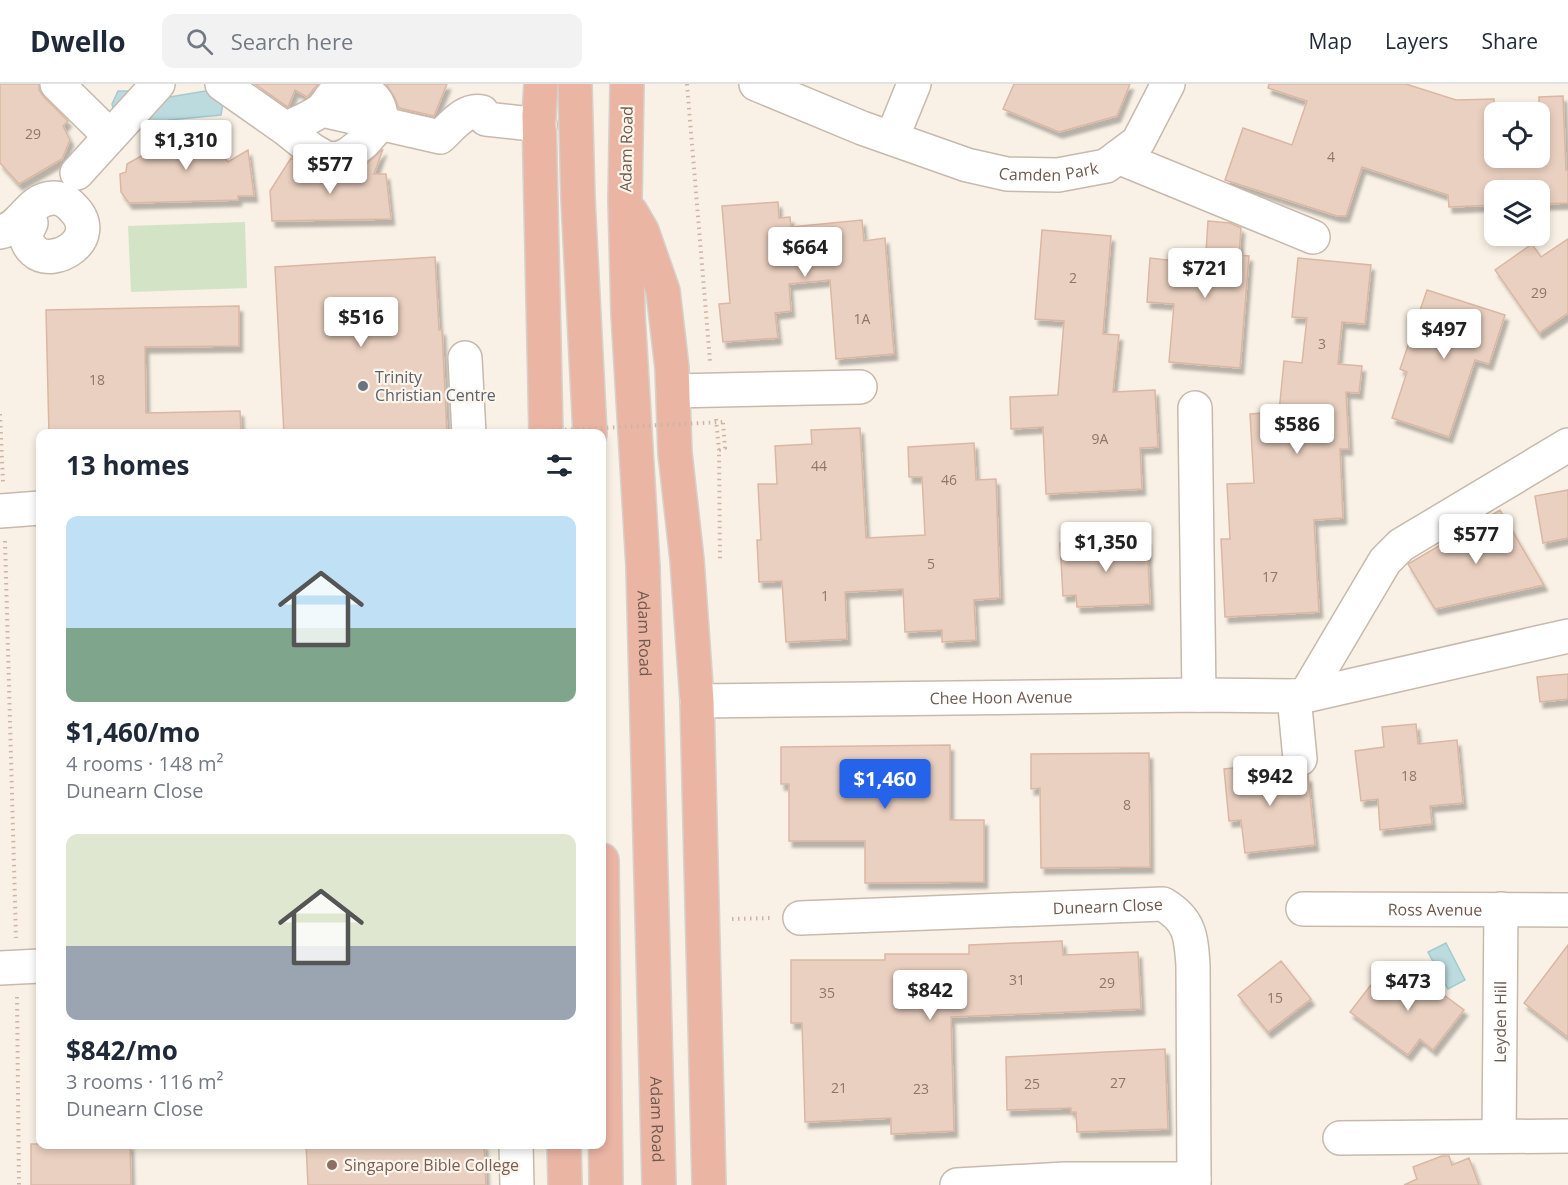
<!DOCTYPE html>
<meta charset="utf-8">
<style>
:root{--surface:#fff;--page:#f2f2f3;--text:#1f2937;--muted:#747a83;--line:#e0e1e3;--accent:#2563eb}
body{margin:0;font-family:"Open Sans",sans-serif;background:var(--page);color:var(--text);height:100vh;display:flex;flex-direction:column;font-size:22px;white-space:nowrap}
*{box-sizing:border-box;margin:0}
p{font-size:20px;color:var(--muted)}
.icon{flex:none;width:33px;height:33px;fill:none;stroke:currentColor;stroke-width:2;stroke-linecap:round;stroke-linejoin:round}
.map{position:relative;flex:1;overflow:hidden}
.side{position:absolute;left:36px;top:345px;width:570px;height:720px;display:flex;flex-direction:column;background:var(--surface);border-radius:12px;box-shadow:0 3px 9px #0003}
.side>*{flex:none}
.controls{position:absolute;left:1484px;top:18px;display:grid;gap:12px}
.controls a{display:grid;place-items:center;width:66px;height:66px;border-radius:12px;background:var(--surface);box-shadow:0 3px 9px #0003;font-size:30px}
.price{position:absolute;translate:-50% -51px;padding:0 14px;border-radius:6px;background:#fff;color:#222;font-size:20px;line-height:39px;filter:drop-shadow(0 2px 3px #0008)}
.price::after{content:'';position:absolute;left:50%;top:36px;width:18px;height:14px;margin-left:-9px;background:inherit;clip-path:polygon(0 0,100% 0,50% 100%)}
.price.on{background:var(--accent);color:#fff}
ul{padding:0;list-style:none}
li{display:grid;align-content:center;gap:12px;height:318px;padding:0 30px}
li span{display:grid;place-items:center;height:186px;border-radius:12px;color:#555}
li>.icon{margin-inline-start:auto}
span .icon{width:108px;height:108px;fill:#fffc;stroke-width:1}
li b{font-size:26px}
h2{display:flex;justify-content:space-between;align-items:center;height:72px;padding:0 30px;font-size:26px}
header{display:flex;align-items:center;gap:36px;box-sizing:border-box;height:84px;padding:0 30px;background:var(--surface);border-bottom:2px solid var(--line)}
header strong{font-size:28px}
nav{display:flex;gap:33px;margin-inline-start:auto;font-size:21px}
.search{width:420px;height:54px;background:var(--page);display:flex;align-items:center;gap:15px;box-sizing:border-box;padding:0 21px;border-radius:12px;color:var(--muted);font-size:22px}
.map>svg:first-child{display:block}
.green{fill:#d3e4c6}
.water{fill:#bcdbdf;stroke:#a4cad0;stroke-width:1.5}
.building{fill:#ead0c0;stroke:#dbb7a3;stroke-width:1.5;filter:url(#shadow)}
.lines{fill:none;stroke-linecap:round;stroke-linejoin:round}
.minor-casing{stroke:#c8b9ad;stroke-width:36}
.highway-casing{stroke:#d6d1cd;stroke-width:36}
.path{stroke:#cfb4a4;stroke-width:4;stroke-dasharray:1.5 4.5;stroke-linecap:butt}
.minor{stroke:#fff;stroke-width:33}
.highway{stroke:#ebb5a4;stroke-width:33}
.path-bridge{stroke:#cfb4a4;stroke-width:4;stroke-dasharray:1.5 4.5;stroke-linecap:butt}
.worship-dot{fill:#6b7280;stroke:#fcf5eb;stroke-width:2}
.education-dot{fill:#8d6e63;stroke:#fcf5eb;stroke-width:2}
.labels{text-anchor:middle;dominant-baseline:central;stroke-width:4.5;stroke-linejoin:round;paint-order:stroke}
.number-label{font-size:14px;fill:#8d776a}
.street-label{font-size:16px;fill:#6e594e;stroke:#fcf5eb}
.worship-label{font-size:16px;fill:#5b616d;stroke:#fcf5eb;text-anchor:start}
.education-label{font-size:16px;fill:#785e54;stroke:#fcf5eb;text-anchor:start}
</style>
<header>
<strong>Dwello</strong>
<div class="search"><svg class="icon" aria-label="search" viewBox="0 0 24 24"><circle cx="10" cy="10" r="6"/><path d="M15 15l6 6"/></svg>Search here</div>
<nav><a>Map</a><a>Layers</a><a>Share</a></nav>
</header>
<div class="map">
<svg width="1568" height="1101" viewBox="0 0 1568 1101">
<defs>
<filter id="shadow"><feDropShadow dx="3.5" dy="6" stdDeviation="1.5" flood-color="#0004"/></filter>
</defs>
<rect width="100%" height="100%" fill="#f9f1e5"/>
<path class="green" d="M 245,138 L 247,204 L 131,208 L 128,142 Z"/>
<path class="water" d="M 217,5 L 223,19 L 221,31 L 169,36 L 154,49 L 136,31 L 115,31 L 112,20 L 118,7 L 133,7 L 152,16 Z
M 1446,859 L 1465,896 L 1448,905 L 1428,868 Z"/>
<path class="building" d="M 0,0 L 39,0 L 39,6 L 44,13 L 68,37 L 63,42 L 70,56 L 62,75 L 19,100 L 0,79 Z
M 255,0 L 318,0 L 307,13 L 295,6 L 288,23 Z
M 386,0 L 447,0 L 434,32 L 399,24 L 395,14 Z
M 1014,0 L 1130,0 L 1117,32 L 1059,48 L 1003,25 Z
M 1269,0 L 1406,0 L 1456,16 L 1494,15 L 1494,74 L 1539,74 L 1539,13 L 1563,12 L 1566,86 L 1568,86 L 1568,119 L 1539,120 L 1539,106 L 1494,106 L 1494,121 L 1449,123 L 1448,111 L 1362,83 L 1346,132 L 1337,132 L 1225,96 L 1243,44 L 1292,61 L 1307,17 L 1268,4 Z
M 169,40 L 192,51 L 201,43 L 228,78 L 248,66 L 254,112 L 238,112 L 238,116 L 129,119 L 121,108 L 120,90 L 126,88 L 127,80 L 159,62 L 154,55 Z
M 383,65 L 374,90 L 386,90 L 391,135 L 272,137 L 270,107 L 291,74 L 317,90 L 337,94 L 346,92 L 361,85 Z
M 778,118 L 779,134 L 790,133 L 791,143 L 862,136 L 864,157 L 885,154 L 894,270 L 836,275 L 830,196 L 789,200 L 791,227 L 775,229 L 778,254 L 723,258 L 719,220 L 730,219 L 722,122 Z
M 1208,137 L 1230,139 L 1241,144 L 1239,171 L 1249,172 L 1240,284 L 1169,278 L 1174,220 L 1147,218 L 1150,174 L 1176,177 L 1177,165 L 1206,168 Z
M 1042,146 L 1111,152 L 1103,250 L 1119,251 L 1113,308 L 1155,306 L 1158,363 L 1140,364 L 1142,405 L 1046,410 L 1043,343 L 1011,345 L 1010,313 L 1058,311 L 1064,237 L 1035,235 Z
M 1568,155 L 1568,229 L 1539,249 L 1495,186 L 1532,160 L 1541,173 Z
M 435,173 L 439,246 L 442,246 L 447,350 L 284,350 L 275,183 Z
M 1298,174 L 1371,181 L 1365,240 L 1342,238 L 1338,280 L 1362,282 L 1359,309 L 1346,308 L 1349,365 L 1340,365 L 1343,434 L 1314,436 L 1319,528 L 1225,533 L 1221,455 L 1230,455 L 1227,400 L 1254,399 L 1250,330 L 1279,328 L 1284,277 L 1302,279 L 1307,234 L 1292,233 Z
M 1427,206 L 1505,231 L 1489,280 L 1475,276 L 1449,353 L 1392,334 L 1407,288 L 1400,285 Z
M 239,222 L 239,262 L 145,263 L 146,329 L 240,327 L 241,350 L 49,350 L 46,226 Z
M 860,344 L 866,454 L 925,451 L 922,393 L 909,393 L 908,363 L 974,359 L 976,396 L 996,395 L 1000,514 L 974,516 L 976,556 L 942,558 L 942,546 L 905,548 L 903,505 L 845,508 L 847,555 L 786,558 L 782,497 L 759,498 L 757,456 L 761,456 L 758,400 L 777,400 L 775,362 L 812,360 L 811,346 Z
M 1568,406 L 1568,454 L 1543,459 L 1535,412 Z
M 1500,426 L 1544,501 L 1435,525 L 1408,480 Z
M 1147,455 L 1150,520 L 1077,523 L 1076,511 L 1063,512 L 1060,459 Z
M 1568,590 L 1568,615 L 1540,618 L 1537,593 Z
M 1416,640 L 1418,660 L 1457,656 L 1463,719 L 1430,722 L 1432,740 L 1380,746 L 1378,715 L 1361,717 L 1355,667 L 1384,663 L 1382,643 Z
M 950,661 L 950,736 L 984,736 L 984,798 L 865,799 L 865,757 L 789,757 L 789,700 L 781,700 L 781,663 Z
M 1149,669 L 1150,783 L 1041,784 L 1040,704 L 1031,705 L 1031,670 Z
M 1282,679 L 1285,686 L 1292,692 L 1301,694 L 1308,692 L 1315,761 L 1245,769 L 1241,736 L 1229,737 L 1224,685 Z
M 1062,857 L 1063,871 L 1138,868 L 1141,925 L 951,933 L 954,1047 L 891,1050 L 891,1034 L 805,1038 L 802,939 L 791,939 L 791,876 L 885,876 L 885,870 L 969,870 L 969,861 Z
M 1568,861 L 1568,953 L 1524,919 Z
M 1281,877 L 1311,915 L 1268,948 L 1238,911 Z
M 1410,886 L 1464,926 L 1433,966 L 1420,955 L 1408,971 L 1350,928 L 1377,893 L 1394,907 Z
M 1165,965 L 1168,1045 L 1077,1048 L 1076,1028 L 1071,1028 L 1071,1024 L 1007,1026 L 1006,973 Z
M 31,1060 L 130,1060 L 131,1101 L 31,1101 Z
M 306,1060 L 484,1060 L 486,1101 L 308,1101 Z
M 1442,1072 L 1449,1072 L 1452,1081 L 1469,1074 L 1479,1101 L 1404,1101 L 1417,1095 L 1413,1083 Z"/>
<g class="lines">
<g class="minor-casing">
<g id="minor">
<path d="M 57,0 L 110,52"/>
<path d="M 222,0 L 286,45 L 312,66 L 326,74 L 338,75 L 349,70 L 364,58 L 381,39 C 383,15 365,0 339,6 C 330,11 328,21 320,27 C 310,34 297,39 286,45"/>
<path id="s1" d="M 756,0 L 862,44 L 967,81 L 1007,90 L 1058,91 L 1106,82 L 1138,58 L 1168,0"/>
<path d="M 322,26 L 440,53 C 452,42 465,24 482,28 L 486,35 L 540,41"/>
<path d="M 892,54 L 914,0"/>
<path d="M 1118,73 L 1313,153"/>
<path d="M 77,89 L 158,0"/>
<path d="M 0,148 C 23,144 28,115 53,114 C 60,113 69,119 73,124 C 104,155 53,185 34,167 C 29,163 27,157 25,151 L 31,139"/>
<path d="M 465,274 L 469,350"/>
<path d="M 673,307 L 860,303"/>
<path d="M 1195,324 L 1199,611"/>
<path d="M 0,427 L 40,424"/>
<path d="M 1294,612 L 1300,675"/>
<path d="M 1305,612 L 1385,477 L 1401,461 L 1568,361"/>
<path id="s2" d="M 697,617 L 1199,611 L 1294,612 L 1305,612 L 1568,552"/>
<path id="s3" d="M 1303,825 L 1568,826"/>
<path id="s4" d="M 800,834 L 1163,820 C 1190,836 1191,852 1193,881 L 1194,1101"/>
<path d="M 0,884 L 40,882"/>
<path id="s5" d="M 1499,1052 L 1501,825"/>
<path d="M 1340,1054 L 1568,1052"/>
<path d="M 516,1060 L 517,1101"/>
<path d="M 957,1101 L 1065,1095 L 1194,1095"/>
</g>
</g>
<g class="highway-casing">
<g id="highway">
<path d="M 541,0 L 539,31 L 546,350"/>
<path d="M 575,0 L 578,115 L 590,350"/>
<path id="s6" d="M 627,0 L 625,116 L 628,230 L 643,483 L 659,1101"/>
<path d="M 631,128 L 642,147 L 663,207 L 672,284 L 675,369 L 687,476 L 697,617 L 709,1101"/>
<path d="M 602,776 L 606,1101"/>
<path d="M 564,1060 L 565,1101"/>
</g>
</g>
<path class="path" d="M 687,0 L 710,277
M 0,330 L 3,398
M 716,335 L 719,366 L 720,478
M 719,366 L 725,364 L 723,338
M 5,457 L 16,854
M 732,835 L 772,834
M 17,913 L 19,1101"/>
<use href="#minor" class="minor"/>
<use href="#highway" class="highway"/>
<path class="path-bridge" d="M 499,349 L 723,338"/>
</g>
<circle class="worship-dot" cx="363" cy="302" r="6"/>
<circle class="education-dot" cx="332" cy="1081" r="6"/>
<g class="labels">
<g class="number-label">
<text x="33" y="49">29</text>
<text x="1331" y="72">4</text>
<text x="1073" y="193">2</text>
<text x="1539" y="208">29</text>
<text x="862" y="234">1A</text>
<text x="1322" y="259">3</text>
<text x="97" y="295">18</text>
<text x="1100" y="354">9A</text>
<text x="819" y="381">44</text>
<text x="949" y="395">46</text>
<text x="931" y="479">5</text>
<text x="1270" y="492">17</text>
<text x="825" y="511">1</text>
<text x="1409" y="691">18</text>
<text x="1127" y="720">8</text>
<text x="1017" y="895">31</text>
<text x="1107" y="898">29</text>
<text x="827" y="908">35</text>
<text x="1275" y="913">15</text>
<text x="1118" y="998">27</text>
<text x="1032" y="999">25</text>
<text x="839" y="1003">21</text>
<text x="921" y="1004">23</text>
</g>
<g class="street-label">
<text transform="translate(626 65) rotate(-89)">Adam Road</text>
<text stroke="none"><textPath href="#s1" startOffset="309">Camden Park</textPath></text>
<text stroke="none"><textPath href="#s6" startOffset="550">Adam Road</textPath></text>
<text stroke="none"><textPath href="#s2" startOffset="304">Chee Hoon Avenue</textPath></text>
<text stroke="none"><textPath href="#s4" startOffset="308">Dunearn Close</textPath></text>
<text stroke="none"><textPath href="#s3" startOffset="132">Ross Avenue</textPath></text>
<text stroke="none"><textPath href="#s5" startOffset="114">Leyden Hill</textPath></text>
<text stroke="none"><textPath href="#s6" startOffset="1036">Adam Road</textPath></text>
</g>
<g class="worship-label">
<text x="375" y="293">Trinity<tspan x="375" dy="18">Christian Centre</tspan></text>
</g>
<g class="education-label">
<text x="344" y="1081">Singapore Bible College</text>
</g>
</g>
</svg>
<div class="controls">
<a><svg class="icon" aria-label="locate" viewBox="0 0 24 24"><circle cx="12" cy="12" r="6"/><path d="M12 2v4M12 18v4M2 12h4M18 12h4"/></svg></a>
<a><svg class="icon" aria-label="layers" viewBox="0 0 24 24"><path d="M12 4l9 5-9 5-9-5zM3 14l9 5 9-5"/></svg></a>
</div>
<b class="price" style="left:186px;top:87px">$1,310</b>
<b class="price" style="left:330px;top:111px">$577</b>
<b class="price" style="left:805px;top:194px">$664</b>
<b class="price" style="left:1205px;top:215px">$721</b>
<b class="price" style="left:361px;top:264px">$516</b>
<b class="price" style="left:1444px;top:276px">$497</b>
<b class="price" style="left:1297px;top:371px">$586</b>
<b class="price" style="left:1476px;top:481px">$577</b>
<b class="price" style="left:1106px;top:489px">$1,350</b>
<b class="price" style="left:1270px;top:723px">$942</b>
<b class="price on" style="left:885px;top:726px">$1,460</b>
<b class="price" style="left:1408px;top:928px">$473</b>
<b class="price" style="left:930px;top:937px">$842</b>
<section class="side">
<h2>13 homes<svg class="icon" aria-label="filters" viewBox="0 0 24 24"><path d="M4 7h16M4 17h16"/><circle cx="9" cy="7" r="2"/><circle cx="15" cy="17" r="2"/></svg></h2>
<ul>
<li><span style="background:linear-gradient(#bfe0f5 60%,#7fa58c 0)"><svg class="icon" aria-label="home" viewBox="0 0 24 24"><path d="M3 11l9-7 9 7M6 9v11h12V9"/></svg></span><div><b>$1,460/mo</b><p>4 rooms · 148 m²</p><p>Dunearn Close</p></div></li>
<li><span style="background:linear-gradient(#dfe7d0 60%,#9aa5b1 0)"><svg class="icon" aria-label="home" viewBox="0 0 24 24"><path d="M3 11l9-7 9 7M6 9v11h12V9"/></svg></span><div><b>$842/mo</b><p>3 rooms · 116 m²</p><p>Dunearn Close</p></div></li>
</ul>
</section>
</div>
